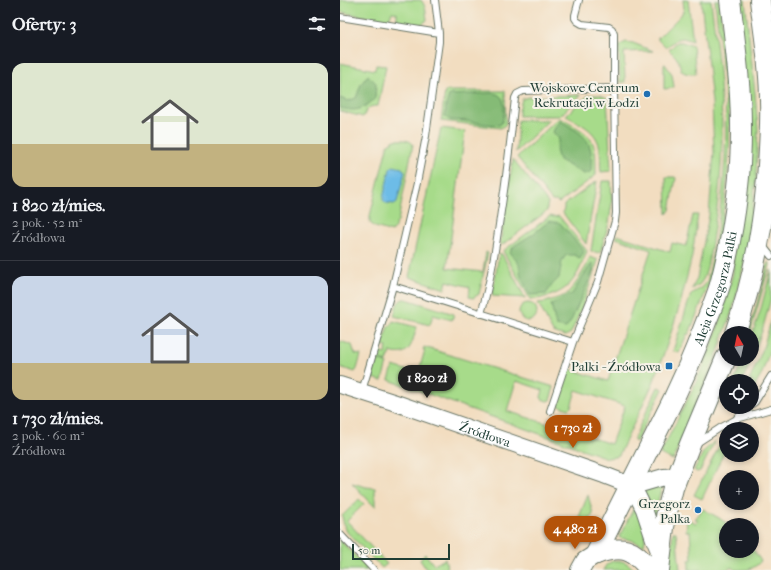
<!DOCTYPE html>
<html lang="pl">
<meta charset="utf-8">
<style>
:root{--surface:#171b24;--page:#242831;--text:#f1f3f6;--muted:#9ea1a6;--line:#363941;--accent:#b45309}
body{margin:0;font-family:"IM FELL French Canon",serif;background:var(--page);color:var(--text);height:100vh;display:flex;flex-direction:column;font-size:15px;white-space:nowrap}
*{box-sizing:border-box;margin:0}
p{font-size:13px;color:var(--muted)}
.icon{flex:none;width:22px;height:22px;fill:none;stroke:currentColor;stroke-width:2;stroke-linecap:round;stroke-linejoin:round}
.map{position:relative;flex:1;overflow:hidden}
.sheet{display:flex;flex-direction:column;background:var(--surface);width:340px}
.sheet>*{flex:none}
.needle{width:26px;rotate:351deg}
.controls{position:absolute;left:379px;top:326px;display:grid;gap:8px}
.controls a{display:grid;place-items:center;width:40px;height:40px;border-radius:50%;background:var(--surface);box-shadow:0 2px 6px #0003;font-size:20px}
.scale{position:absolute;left:12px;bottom:10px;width:98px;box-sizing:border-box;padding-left:4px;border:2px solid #1f3d34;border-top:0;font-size:11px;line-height:14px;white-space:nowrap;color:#1f3d34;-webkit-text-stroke:3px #f7f3e8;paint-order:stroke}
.price{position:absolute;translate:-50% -34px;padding:0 9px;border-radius:14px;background:var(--accent);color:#fff;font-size:13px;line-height:26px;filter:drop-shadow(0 1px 2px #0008)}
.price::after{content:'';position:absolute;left:50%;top:24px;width:12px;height:9px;margin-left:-6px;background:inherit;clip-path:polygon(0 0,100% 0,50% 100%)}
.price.on{background:#222;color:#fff}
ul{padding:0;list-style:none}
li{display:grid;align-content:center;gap:8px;height:212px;padding:0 12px}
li+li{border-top:1px solid var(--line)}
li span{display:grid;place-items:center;height:124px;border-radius:12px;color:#555}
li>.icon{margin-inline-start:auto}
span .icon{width:72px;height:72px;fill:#fffc;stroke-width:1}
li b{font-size:17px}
h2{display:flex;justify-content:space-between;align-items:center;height:48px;padding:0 12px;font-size:17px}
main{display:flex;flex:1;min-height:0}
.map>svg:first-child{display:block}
.green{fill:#a7db8a;stroke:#638c5f}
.forest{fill:#85bb76;stroke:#527c55}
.water{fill:#6dbce7;stroke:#467c8e}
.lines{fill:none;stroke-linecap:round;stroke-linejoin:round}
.service-casing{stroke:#697565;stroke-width:8}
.tertiary-casing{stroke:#697565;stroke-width:18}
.secondary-casing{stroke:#697565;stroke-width:20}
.primary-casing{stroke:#697565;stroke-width:22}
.service{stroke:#fff;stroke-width:6}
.tertiary{stroke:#fff;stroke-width:16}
.secondary{stroke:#fff;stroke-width:18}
.primary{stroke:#fff;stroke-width:20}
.poi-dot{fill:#1f6fb2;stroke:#f7f3e8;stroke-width:1.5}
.labels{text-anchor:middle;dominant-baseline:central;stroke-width:4;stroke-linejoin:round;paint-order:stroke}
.poi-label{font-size:13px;fill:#1f3d34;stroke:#f7f3e8;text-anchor:end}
.street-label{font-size:13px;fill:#1f3d34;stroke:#f7f3e8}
</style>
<main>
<section class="sheet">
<h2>Oferty: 3<svg class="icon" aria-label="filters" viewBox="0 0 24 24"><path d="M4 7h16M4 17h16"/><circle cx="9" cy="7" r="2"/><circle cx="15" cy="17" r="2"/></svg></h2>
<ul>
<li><span style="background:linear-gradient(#dfe7d0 65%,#c2b280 0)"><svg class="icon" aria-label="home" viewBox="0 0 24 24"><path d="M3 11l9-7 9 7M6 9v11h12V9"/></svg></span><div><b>1 820 zł/mies.</b><p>2 pok. · 52 m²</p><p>Źródłowa</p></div></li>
<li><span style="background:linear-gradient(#c9d6e8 70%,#c2b280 0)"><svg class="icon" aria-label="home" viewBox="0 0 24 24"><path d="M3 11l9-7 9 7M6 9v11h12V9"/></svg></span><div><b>1 730 zł/mies.</b><p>2 pok. · 60 m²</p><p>Źródłowa</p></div></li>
</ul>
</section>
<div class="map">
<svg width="431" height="570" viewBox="0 0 431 570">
<rect width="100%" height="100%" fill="#f7f3e8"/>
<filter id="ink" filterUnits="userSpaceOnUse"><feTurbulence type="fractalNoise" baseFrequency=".025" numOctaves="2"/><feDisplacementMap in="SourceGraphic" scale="8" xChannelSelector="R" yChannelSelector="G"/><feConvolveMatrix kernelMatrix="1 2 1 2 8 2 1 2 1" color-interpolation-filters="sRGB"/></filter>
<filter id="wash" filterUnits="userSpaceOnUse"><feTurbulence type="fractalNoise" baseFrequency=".012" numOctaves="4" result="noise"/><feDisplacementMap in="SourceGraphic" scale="16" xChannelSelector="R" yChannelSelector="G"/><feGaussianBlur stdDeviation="0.9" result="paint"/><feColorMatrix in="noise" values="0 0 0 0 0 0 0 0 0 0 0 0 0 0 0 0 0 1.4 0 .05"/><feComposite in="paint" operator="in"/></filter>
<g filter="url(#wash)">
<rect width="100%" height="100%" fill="#f2ddc0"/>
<path class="green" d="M 0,0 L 81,0 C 86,6 86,12 87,20 L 82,24 L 79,26 L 62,24 L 57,19 L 57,13 L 52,12 L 49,19 L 45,20 L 0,12 Z
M 343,0 L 348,0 L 353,41 L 343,38 L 337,39 L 326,48 L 318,40 L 318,38 L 341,15 L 344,9 Z
M 361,0 L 371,0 C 376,43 382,87 382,131 C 382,165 379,200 373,234 C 372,243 367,276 362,281 C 360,285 356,287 352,289 L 357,278 L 369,215 L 374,153 L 372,102 Z
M 375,0 L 379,0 C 383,33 388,66 389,100 C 392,159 385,217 371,275 L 372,276 L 349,334 L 347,334 L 339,353 L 333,351 L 351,294 L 363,287 L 367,282 C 381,221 388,160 385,97 C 383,65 378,32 375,0 Z
M 400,0 L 405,0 L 415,93 L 418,129 L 416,179 L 408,246 L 399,285 L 393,308 L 375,360 L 352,412 L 333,460 L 320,454 L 352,391 L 368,354 L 380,321 L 393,273 Z
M 286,42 L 293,43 L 313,51 L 284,52 L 285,82 L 280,82 L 279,47 L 280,45 Z
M 337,42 L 342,42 L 353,46 L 356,74 C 336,74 344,69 336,57 C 334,55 331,52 329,50 Z
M 0,63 L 35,70 L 36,65 L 46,66 L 38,106 C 28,106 28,108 23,117 L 0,111 Z
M 324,64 L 325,64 L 332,74 L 334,87 L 332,88 L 324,89 Z
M 105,91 L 165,91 L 166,124 L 161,128 L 101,121 Z
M 241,95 L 220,116 L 179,116 L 179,111 L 182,99 L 188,97 Z
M 249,95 L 260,95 L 267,98 L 271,171 L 261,172 C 260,165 261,157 260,150 C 258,131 241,124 226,116 L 228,113 Z
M 219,118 C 225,120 230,124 236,127 C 259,140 255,152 256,175 L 219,203 L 216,201 L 212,201 L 177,157 Z
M 178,120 L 209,120 L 176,152 Z
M 101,128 L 125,131 L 107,268 L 143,272 L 146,252 L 148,253 L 139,294 L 133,298 L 129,297 L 130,287 L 107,281 L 105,289 L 69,277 Z
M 55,140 C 61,140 69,139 73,144 L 58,221 L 52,232 L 35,227 L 30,223 L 30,216 L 47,147 L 48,144 Z
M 173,159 L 208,203 L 207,206 L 207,211 L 162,245 L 160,245 Z
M 326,177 L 335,177 L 336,178 L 330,210 L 327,214 Z
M 257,181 L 246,244 L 223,213 L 224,208 L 224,205 Z
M 262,181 L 271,181 L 272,202 L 269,223 L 260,253 L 251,251 Z
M 353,215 L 358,215 L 352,256 L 341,301 L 328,342 L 313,383 L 279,455 L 275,457 L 267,458 L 49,380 L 53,366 L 85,376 L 87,370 L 80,367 L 85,350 L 83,350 L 84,347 L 214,387 L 210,400 L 207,401 L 202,399 L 201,397 L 203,390 L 176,381 L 167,411 L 271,444 L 285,406 L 236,390 L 231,407 L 229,409 L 219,406 L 218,401 L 229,369 L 268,381 L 311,250 L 276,238 L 277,235 L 330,252 L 332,243 L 346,246 Z
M 210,216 L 214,217 L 219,216 L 247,251 C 238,274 232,291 205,297 C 200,299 195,299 190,299 L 163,251 Z
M 159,254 L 162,254 L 185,298 L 152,296 Z
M 250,257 L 258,260 L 242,307 L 231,333 L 225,336 L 213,332 L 198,303 L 206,302 L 226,295 L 236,283 L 247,265 Z
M 428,262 L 430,264 L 410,333 L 408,333 L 418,300 Z
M 431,270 L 431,298 L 422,331 L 412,358 L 412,335 L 420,312 Z
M 63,299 L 66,299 L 114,314 L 112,320 L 93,315 L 90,325 L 54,316 C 56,309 56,302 63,299 Z
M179 312a9 9 0 1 1 18 0a9 9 0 1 1-18 0Z
M 53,321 L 76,327 L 76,329 C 72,345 69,358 50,352 L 47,362 L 37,359 L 39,352 L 45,354 L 47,347 L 42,346 L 48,326 L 51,326 Z
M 431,321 L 431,347 L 422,373 L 412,390 L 412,381 L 409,381 L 422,351 Z
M 0,341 L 12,345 L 15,354 L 21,355 L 17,369 L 15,372 L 0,367 Z
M 403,359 L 412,359 L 402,381 L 394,381 Z
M 37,360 L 47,363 L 42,381 L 33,378 L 33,373 Z
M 318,387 L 323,389 L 296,442 L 294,441 L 294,438 Z
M 386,433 L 386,448 L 362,499 L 354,495 Z
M 375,441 L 360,471 L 357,472 L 354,470 L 364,451 Z
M 12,483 L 26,487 L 35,488 L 35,507 Z
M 323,484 L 319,497 L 315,516 L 302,491 Z
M 248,495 L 253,514 L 247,524 L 246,520 L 239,517 Z
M 19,499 L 24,504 L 7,521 L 47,564 L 42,568 L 5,530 L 2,516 Z
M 295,506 C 300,518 308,531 304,545 L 302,545 L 291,540 L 280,538 L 279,537 Z
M 363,509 L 379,518 L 389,525 L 386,525 L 386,551 L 412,551 L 412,548 L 421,561 C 413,570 408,570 395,570 C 393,567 389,567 387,570 L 349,570 L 349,560 L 352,560 L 350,531 L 346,531 L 347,519 L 356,523 L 358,520 L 355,519 Z
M 333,532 L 336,532 L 340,570 L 329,570 Z
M 0,540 L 25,566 L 27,570 L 0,570 Z
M 85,554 L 94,565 L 105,559 L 108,570 L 87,570 L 80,560 Z
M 273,561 C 282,560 288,562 294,570 L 263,570 L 267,564 Z"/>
<path class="forest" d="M 28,75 L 36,83 L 35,99 C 20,110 18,112 0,108 L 0,98 L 8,101 L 16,98 L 21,84 Z
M 153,93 C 156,94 158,94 160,96 C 166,100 164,116 162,123 L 159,125 L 145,124 L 126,121 L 110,120 L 105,116 L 106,105 L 109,95 Z
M 221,121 C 248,138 253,139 251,172 L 244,174 L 219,160 L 216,150 L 219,139 L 213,132 L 217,124 Z
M 209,221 L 220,223 L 244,251 L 240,259 L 235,255 L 226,255 L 222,261 L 219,278 L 212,285 L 206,294 L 190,295 L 181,277 L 179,264 L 170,252 L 174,246 L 193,234 Z
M 253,262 L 253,271 L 232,319 L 226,328 L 216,326 L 211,304 L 232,294 L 245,273 Z"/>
<path class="water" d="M 53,166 L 62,168 L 65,172 L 57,202 L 54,204 L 46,203 L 43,200 L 43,198 L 50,169 Z"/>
</g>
<g filter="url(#ink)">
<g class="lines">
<g class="service-casing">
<path id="service" d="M 0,17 L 99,33
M 423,246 L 431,256
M 53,286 L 233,342 L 210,411
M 141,314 C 151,280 156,246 161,211 C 167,173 171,136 175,98 L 177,94 L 183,91 L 274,88
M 233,342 L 258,282 L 275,221 L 276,213 L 274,88 L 274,34 L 272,29 L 269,27 L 242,24 L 237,21 L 235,18 L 235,15 L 239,0
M 22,391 L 53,286 L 77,183 L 86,136 L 99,42 L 99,33 L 95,0
M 412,404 L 415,402 L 431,376
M 397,419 L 431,409
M 357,443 L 380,428 L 395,420 L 409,407
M 0,534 L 34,570"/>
</g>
<g class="tertiary-casing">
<g id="tertiary">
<path id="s1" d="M 0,385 L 53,402 L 264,475 L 290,485 L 300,484 L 324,477 L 338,476"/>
<path d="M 290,485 L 298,497 L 304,509 L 314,539 L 320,553"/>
</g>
</g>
<g class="secondary-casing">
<path id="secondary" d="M 240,570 L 245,561 L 256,554"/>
</g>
<g class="primary-casing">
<g id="primary">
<path d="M 395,333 C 413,282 422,233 427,179 C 429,152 431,126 430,100 C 430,66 424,33 420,0"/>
<path id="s2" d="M 256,554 C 277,511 299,468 321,424 C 338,391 353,357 366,322 C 371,310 376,298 380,285 C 396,224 404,159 400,96 C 398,64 394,32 390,0"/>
<path d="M 256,554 C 282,545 293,548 310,570"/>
<path d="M 319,570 L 324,527 L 327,512 L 333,488 L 350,444 L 386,358"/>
</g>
</g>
<use href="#service" class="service"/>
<use href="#tertiary" class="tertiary"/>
<use href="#secondary" class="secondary"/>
<use href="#primary" class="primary"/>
</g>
</g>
<g class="poi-dot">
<circle cx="307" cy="94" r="4"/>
<rect x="325" y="362" width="8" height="8" rx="2"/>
<circle cx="358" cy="510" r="4"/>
</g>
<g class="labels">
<g class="poi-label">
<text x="299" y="87">Wojskowe Centrum<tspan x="299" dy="15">Rekrutacji w Łodzi</tspan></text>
<text x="321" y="366">Palki - Źródłowa</text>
<text x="350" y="503">Grzegorz<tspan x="350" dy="15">Palka</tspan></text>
</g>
<g class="street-label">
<text stroke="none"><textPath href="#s2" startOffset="292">Aleja Grzegorza Palki</textPath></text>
<text stroke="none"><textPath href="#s1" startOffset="153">Źródłowa</textPath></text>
</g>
</g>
</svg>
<div class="controls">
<a><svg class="needle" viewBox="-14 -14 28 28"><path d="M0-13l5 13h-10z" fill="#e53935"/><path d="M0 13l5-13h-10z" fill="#9ea1a6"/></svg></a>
<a><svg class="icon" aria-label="locate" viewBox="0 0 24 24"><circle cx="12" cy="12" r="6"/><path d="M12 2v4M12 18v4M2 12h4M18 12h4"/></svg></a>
<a><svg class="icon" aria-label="layers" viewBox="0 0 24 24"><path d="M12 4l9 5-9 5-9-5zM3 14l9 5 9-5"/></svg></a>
<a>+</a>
<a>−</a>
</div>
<div class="scale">50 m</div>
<b class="price on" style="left:87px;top:399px">1 820 zł</b>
<b class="price" style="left:233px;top:449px">1 730 zł</b>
<b class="price" style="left:235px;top:550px">4 480 zł</b>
</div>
</main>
